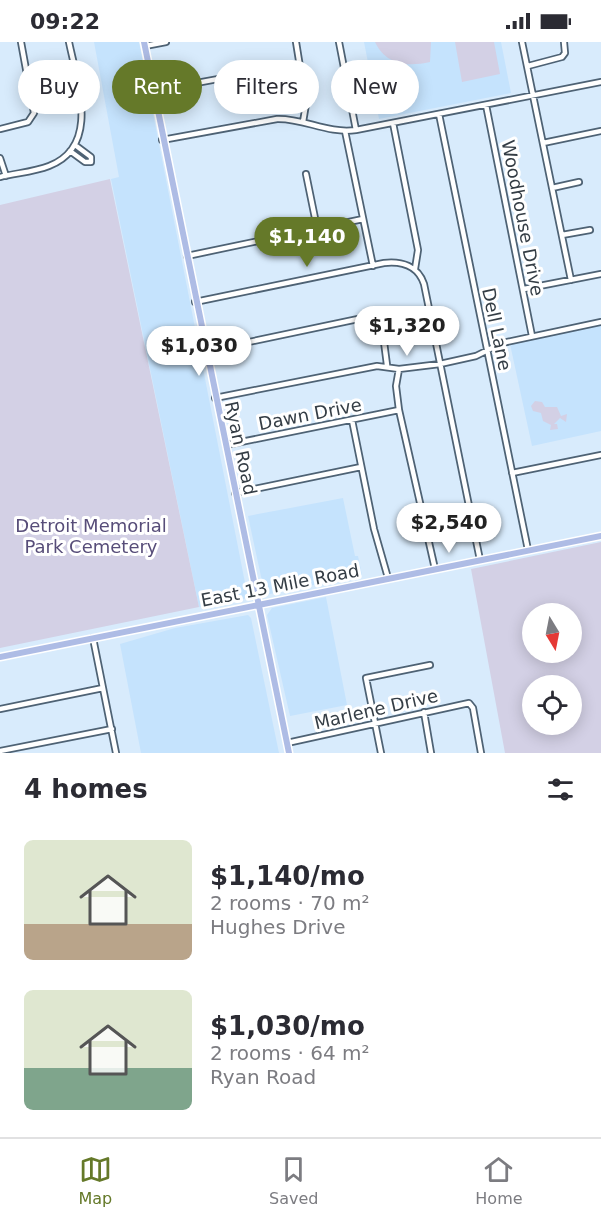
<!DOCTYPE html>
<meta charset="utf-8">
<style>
:root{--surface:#fff;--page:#f7f7f7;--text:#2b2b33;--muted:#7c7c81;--line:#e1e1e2;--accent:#657929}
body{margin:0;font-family:"DejaVu Sans",sans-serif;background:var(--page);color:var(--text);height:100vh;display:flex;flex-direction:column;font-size:22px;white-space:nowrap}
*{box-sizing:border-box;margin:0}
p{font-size:20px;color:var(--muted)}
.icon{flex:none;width:33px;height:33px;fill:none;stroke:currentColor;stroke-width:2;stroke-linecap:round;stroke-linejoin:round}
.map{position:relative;height:711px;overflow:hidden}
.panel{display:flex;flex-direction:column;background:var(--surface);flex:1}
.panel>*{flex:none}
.hud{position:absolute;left:18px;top:18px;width:566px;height:54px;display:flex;gap:12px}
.needle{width:39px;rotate:170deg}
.tools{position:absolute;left:522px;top:561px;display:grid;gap:12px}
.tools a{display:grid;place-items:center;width:60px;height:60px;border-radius:50%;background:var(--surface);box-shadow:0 3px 15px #0003;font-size:30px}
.price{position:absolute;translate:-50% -51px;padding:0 14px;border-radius:21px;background:#fff;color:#222;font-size:20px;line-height:39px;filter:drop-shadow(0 2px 3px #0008)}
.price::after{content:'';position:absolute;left:50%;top:36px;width:18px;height:14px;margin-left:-9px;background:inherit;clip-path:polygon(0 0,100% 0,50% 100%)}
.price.active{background:var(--accent);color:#fff}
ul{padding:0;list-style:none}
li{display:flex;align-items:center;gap:18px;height:150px;padding:0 24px}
li span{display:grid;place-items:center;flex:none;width:168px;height:120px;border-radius:9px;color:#555}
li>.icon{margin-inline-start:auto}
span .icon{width:72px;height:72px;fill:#fffc;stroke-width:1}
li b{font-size:26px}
h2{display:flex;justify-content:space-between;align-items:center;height:72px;padding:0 24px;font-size:26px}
.chip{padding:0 21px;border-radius:27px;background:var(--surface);box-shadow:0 3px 15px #0003;font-size:21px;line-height:54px}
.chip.active{background:var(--accent);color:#fff}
.status{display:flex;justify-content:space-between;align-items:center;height:42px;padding:0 30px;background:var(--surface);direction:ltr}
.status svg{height:16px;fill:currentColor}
.dock{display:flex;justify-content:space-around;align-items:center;height:84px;border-top:2px solid var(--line);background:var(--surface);font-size:16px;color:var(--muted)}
.dock a{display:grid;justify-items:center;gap:3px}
.dock .active{color:var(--accent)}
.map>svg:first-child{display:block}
.built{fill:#c5e3fd}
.green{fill:#d3d0e5;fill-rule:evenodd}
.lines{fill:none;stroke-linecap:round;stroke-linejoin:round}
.minor-casing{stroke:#4e6274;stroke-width:8}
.major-casing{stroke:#fff;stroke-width:9}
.minor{stroke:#fff;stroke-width:4.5}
.major{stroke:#aebce5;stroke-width:6}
.labels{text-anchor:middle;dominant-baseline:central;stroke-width:6;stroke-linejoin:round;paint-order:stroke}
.street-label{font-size:18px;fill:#343d45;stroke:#fff}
.park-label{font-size:18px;fill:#574d79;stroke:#fff}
</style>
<div class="status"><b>09:22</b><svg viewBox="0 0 49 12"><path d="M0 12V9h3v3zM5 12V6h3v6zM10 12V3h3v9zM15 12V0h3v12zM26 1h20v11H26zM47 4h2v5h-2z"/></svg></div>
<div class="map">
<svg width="601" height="711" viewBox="0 0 601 711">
<rect width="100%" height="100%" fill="#d8ebfc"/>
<path class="built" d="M 94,0 L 139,0 L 248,556 L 199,565 L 111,137 L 119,135 Z
M 364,0 L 501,0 L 511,51 L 379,77 Z
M 601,283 L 601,389 L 532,404 L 510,302 Z
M 343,456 L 355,514 L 358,514 L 362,533 L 265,553 L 248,474 Z
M 326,555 L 347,663 L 290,674 L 267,573 L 272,566 Z
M 248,573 L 251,576 L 279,711 L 141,711 L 120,602 L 175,586 Z"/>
<path class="green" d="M 375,0 L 431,0 L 430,20 C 407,25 386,23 375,0 Z
M 455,0 L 494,0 L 500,32 L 462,40 Z
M 110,137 L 199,565 L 0,606 L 0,163 Z
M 535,359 L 542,360 L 545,365 L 557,365 L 561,374 L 567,372 L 566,380 L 560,376 L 554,382 L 557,382 L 558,387 L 550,388 L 551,383 L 543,379 L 541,371 L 533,369 L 531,364 Z
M 601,500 L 601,711 L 505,711 L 471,527 ZM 532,572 L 572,572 L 572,610 L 532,610 ZM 532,644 L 572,644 L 572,682 L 532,682 Z"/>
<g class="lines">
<g class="minor-casing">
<path id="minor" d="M 296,0 L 306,62 L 303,80
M 339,0 L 356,88
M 522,0 L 571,238
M 145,4 L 166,0
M 528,24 L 562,15 L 565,11 L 564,0
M 153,49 L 299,22
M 486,63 L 532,294
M 439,72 L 528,508
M 393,81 L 418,208 L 415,227
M 0,87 L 28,80 L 34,71 L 21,0
M 345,89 L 373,224
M 162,98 L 277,77 C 304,76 327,92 356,88 L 601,40
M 543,101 L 601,89
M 70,109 L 85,120 L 91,120 L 91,115 L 75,103
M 0,116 L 6,134
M 306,132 L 317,186
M 0,135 C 16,131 34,130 49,124 C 101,104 77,40 69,0
M 552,146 L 579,140
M 562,193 L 590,188
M 187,214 L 363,177
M 524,247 L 601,232
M 195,260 L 384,221 C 402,219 418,224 424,242 L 480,518
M 206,309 L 377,273 L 381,277 L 387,323
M 399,327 L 396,344 L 399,368 L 435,527
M 215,356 L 377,324 L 399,327 L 440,322 L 476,314 L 502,301 L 601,280
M 352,378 L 374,487 L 388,536
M 226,403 L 399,368
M 512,431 L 601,413
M 235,451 L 361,425
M 93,596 L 116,711
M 0,667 L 103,646
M 424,670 L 431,711
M 287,701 L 469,661 L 473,666 L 481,711
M 0,709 L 112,687
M 381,711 L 366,636 L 430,623"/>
</g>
<g class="major-casing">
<path id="major" d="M 144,0 L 289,711
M 0,615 L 601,494"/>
</g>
<use href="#minor" class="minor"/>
<use href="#major" class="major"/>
</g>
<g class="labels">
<g class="street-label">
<text transform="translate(523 176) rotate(79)">Woodhouse Drive</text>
<text transform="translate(497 287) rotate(78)">Dell Lane</text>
<text transform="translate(310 372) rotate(-11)">Dawn Drive</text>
<text transform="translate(241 406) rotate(78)">Ryan Road</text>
<text transform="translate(280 543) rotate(-11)">East 13 Mile Road</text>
<text transform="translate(376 667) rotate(-13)">Marlene Drive</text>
</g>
<g class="park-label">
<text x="91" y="483">Detroit Memorial<tspan x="91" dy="21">Park Cemetery</tspan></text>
</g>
</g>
</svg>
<div class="tools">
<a><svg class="needle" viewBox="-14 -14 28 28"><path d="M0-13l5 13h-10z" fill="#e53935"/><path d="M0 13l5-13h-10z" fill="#7c7c81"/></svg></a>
<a><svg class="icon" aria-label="locate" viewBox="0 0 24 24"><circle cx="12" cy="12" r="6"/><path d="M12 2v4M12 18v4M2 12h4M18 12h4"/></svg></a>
</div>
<b class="price active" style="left:307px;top:226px">$1,140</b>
<b class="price" style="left:407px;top:315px">$1,320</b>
<b class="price" style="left:199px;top:335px">$1,030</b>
<b class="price" style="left:449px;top:512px">$2,540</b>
<div class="hud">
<a class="chip">Buy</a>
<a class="chip active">Rent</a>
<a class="chip">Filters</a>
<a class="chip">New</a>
</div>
</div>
<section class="panel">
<h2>4 homes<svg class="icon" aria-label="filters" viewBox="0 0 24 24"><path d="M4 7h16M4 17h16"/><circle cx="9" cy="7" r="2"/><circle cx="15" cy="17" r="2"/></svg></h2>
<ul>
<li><span style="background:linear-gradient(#dfe7d0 70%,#b9a48a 0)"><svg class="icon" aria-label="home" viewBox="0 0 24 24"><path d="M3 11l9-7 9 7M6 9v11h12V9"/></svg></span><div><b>$1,140/mo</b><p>2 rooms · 70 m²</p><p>Hughes Drive</p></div></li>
<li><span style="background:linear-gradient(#dfe7d0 65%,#7fa58c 0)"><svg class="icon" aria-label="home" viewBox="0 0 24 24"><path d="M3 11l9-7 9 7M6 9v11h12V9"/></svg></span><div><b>$1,030/mo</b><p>2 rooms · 64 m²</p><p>Ryan Road</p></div></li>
</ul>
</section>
<nav class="dock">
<a class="active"><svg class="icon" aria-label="map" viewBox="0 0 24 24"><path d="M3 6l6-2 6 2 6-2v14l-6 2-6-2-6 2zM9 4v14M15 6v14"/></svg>Map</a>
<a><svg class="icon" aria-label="saved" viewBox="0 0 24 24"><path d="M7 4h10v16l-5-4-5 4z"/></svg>Saved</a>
<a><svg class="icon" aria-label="home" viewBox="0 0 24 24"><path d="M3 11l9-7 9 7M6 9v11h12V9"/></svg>Home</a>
</nav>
